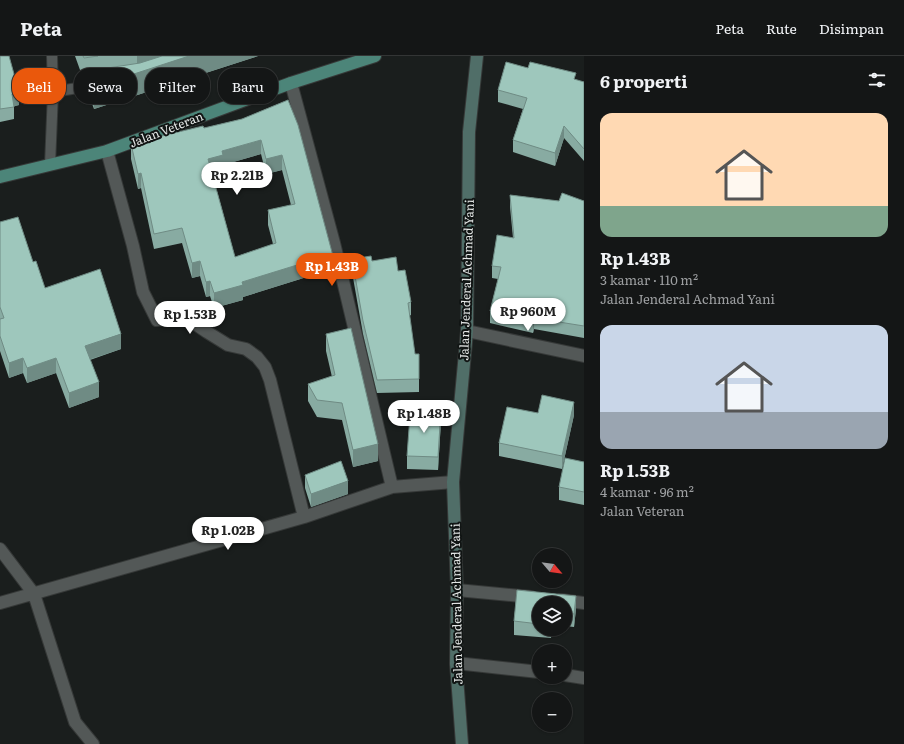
<!DOCTYPE html>
<html lang="id">
<meta charset="utf-8">
<style>
:root{--surface:#141616;--page:#212323;--text:#f1f3f6;--muted:#9d9fa1;--line:#333535;--accent:#ea580c}
body{margin:0;font-family:Literata,serif;background:var(--page);color:var(--text);height:100vh;display:flex;flex-direction:column;font-size:15px;white-space:nowrap}
*{box-sizing:border-box;margin:0}
p{font-size:13px;color:var(--muted)}
.icon{flex:none;width:22px;height:22px;fill:none;stroke:currentColor;stroke-width:2;stroke-linecap:round;stroke-linejoin:round}
.map{position:relative;flex:1;overflow:hidden}
.drawer{display:flex;flex-direction:column;background:var(--surface);width:320px}
.drawer>*{flex:none}
.guide{position:absolute;left:12px;top:12px;width:380px;height:36px;display:flex;gap:8px}
.needle{width:26px;rotate:119deg}
.tools{position:absolute;left:532px;top:492px;display:grid;gap:8px}
.tools a{display:grid;place-items:center;width:40px;height:40px;border-radius:50%;background:var(--surface);box-shadow:0 1px 3px #0004,0 0 0 1px var(--line);font-size:20px}
.price{position:absolute;translate:-50% -34px;padding:0 9px;border-radius:14px;background:#fff;color:#222;font-size:13px;line-height:26px;filter:drop-shadow(0 1px 2px #0008)}
.price::after{content:'';position:absolute;left:50%;top:24px;width:12px;height:9px;margin-left:-6px;background:inherit;clip-path:polygon(0 0,100% 0,50% 100%)}
.price.on{background:var(--accent);color:#fff}
ul{padding:0;list-style:none}
li{display:grid;align-content:center;gap:8px;height:212px;padding:0 16px}
li span{display:grid;place-items:center;height:124px;border-radius:12px;color:#555}
li>.icon{margin-inline-start:auto}
span .icon{width:72px;height:72px;fill:#fffc;stroke-width:1}
li b{font-size:17px}
h2{display:flex;justify-content:space-between;align-items:center;height:48px;padding:0 16px;font-size:17px}
.tag{padding:0 14px;border-radius:16px;background:var(--surface);box-shadow:0 1px 3px #0004,0 0 0 1px var(--line);font-size:14px;line-height:36px}
.tag.on{background:var(--accent);color:#fff}
header{display:flex;align-items:center;gap:24px;box-sizing:border-box;height:56px;padding:0 20px;background:var(--surface);border-bottom:1px solid var(--line)}
header strong{font-size:19px}
nav{display:flex;gap:22px;margin-inline-start:auto;font-size:14px}
main{display:flex;flex:1;min-height:0}
.map>svg:first-child{display:block}
.lines{fill:none;stroke-linecap:round;stroke-linejoin:round}
.service-casing{stroke:#363938;stroke-width:12}
.minor-casing{stroke:#363938;stroke-width:14}
.secondary-casing{stroke:#363938;stroke-width:14}
.primary-casing{stroke:#363938;stroke-width:14}
.service{stroke:#535857;stroke-width:10}
.minor{stroke:#535857;stroke-width:12}
.secondary{stroke:#506e68;stroke-width:12}
.primary{stroke:#4c8579;stroke-width:12}
.wall{fill:#88aba2;fill-rule:evenodd}
.shaded-wall{fill:#6f8b84}
.building{fill:#9ec7bc;stroke:#6f8b84;fill-rule:evenodd}
.labels{text-anchor:middle;dominant-baseline:central;stroke-width:4;stroke-linejoin:round;paint-order:stroke}
.street-label{font-size:12px;fill:#e3e6e5;stroke:#111514}
</style>
<header>
<strong>Peta</strong>
<nav><a>Peta</a><a>Rute</a><a>Disimpan</a></nav>
</header>
<main>
<div class="map">
<svg width="584" height="688" viewBox="0 0 584 688">
<rect width="100%" height="100%" fill="#1a1e1d"/>
<g class="lines">
<g class="service-casing">
<path id="service" d="M 53,36 L 102,28
M 50,109 L 53,36 L 52,0"/>
</g>
<g class="minor-casing">
<path id="minor" d="M 291,27 L 334,187 L 392,431
M 107,95 L 133,190 L 143,236 L 157,264 L 179,260 L 191,265 L 207,276 L 228,289 L 246,293 L 257,301 L 265,311 L 270,324 L 304,461
M 467,275 L 584,300
M 0,493 L 34,538 L 75,666 L 93,688
M 457,534 L 531,541
M 561,544 L 584,547
M 0,547 L 304,461 L 392,431 L 453,426
M 456,607 L 539,616
M 565,619 L 584,622"/>
</g>
<g class="secondary-casing">
<path id="secondary" d="M 462,688 L 456,607 L 457,534 L 453,426 L 467,275 L 469,76 L 477,0"/>
</g>
<g class="primary-casing">
<path id="primary" d="M 0,121 L 107,95 L 291,27 L 375,0"/>
</g>
<use href="#service" class="service"/>
<use href="#minor" class="minor"/>
<use href="#secondary" class="secondary"/>
<use href="#primary" class="primary"/>
</g>
<path class="wall" d="M 0,0 L 19,49 L 14,50 L 14,63 L 0,66 Z
M 75,0 L 258,0 L 94,53 L 88,37 L 88,24 L 84,25 Z
M 576,24 L 584,26 L 584,105 L 564,82 L 555,110 L 513,96 L 513,84 L 523,53 L 498,46 L 498,34 Z
M 288,44 L 333,215 L 310,221 L 310,220 L 243,241 L 243,244 L 214,252 L 210,240 L 206,241 L 200,220 L 192,222 L 182,187 L 154,193 L 141,132 L 138,133 L 131,103 L 131,88 L 204,72 L 242,63 ZM 261,98 L 266,118 L 282,114 L 291,149 L 268,154 L 268,169 L 273,188 L 235,201 L 212,117 L 223,114 L 223,109 Z
M 510,139 L 559,145 L 584,145 L 584,282 L 534,273 L 533,277 L 490,267 L 490,255 L 498,223 L 492,222 L 492,210 L 513,182 L 510,151 Z
M 0,166 L 33,206 L 45,232 L 121,293 L 90,304 L 99,341 L 69,352 L 56,317 L 27,327 L 23,317 L 9,322 L 0,295 Z
M 352,203 L 372,205 L 398,215 L 411,246 L 411,259 L 409,260 L 415,298 L 419,298 L 419,336 L 377,337 L 363,278 L 352,216 Z
M 326,278 L 378,405 L 353,411 L 342,364 L 317,361 L 308,345 L 308,328 L 332,321 L 326,295 Z
M 538,357 L 574,359 L 562,413 L 499,400 L 499,387 Z
M 441,365 L 438,414 L 407,413 L 407,400 Z
M 584,406 L 584,449 L 559,444 L 559,431 Z
M 305,419 L 348,438 L 311,451 L 305,432 Z
M 517,534 L 576,540 L 576,553 L 574,571 L 565,570 L 565,547 L 539,547 L 539,573 L 552,573 L 551,582 L 514,579 L 514,565 Z"/>
<path class="shaded-wall" d="M 137,0 L 258,0 L 94,53 L 94,31 L 137,17 Z
M 19,36 L 19,49 L 12,51 L 12,38 Z
M 564,70 L 564,82 L 555,110 L 555,97 Z
M 261,84 L 261,98 L 223,109 L 223,114 L 208,118 L 208,103 L 222,95 Z
M 282,99 L 282,114 L 266,118 L 266,103 Z
M 141,117 L 141,132 L 138,133 L 138,118 Z
M 333,200 L 333,215 L 310,221 L 310,206 Z
M 200,205 L 200,220 L 192,222 L 192,207 Z
M 310,205 L 310,220 L 243,241 L 243,244 L 214,252 L 214,237 L 242,226 Z
M 210,225 L 210,240 L 206,241 L 206,226 Z
M 534,262 L 534,273 L 533,277 L 533,265 Z
M 121,278 L 121,293 L 85,305 L 85,290 Z
M 23,302 L 23,317 L 9,322 L 9,307 Z
M 56,302 L 56,317 L 27,327 L 27,312 Z
M 99,326 L 99,341 L 69,352 L 69,337 Z
M 574,346 L 574,359 L 562,413 L 562,400 Z
M 441,352 L 441,365 L 438,414 L 438,401 Z
M 378,388 L 378,405 L 353,411 L 353,394 Z
M 348,425 L 348,438 L 311,451 L 311,438 Z
M 576,540 L 576,553 L 574,571 L 574,558 Z"/>
<path class="building" d="M 0,0 L 9,0 L 19,36 L 12,38 L 14,51 L 0,53 Z
M 83,0 L 98,0 L 84,2 Z
M 162,0 L 189,0 L 94,31 L 88,15 L 140,7 Z
M 506,6 L 528,12 L 530,6 L 576,17 L 574,23 L 584,26 L 584,93 L 564,70 L 555,97 L 513,84 L 527,42 L 498,34 Z
M 288,44 L 298,69 L 333,200 L 310,206 L 310,205 L 242,226 L 243,229 L 214,237 L 210,225 L 206,226 L 200,205 L 192,207 L 182,172 L 154,178 L 141,117 L 138,118 L 131,88 L 170,78 L 203,70 L 204,72 L 242,63 ZM 261,84 L 266,103 L 282,99 L 295,148 L 268,154 L 276,187 L 235,201 L 208,103 L 223,99 L 222,95 Z
M 562,137 L 584,145 L 584,270 L 534,262 L 533,265 L 490,255 L 501,211 L 492,210 L 497,179 L 514,182 L 510,139 L 559,145 Z
M 18,161 L 33,206 L 36,205 L 45,232 L 100,213 L 121,278 L 85,290 L 99,326 L 69,337 L 56,302 L 27,312 L 23,302 L 9,307 L 0,280 L 0,263 L 4,262 L 0,251 L 0,166 Z
M 371,200 L 372,205 L 396,201 L 398,215 L 405,214 L 411,246 L 408,247 L 415,298 L 419,298 L 419,323 L 377,324 L 363,265 L 352,203 Z
M 351,272 L 378,388 L 353,394 L 342,347 L 317,344 L 308,328 L 335,319 L 326,278 Z
M 542,339 L 574,346 L 562,400 L 499,387 L 507,351 L 538,357 Z
M 441,352 L 438,401 L 407,400 L 410,359 Z
M 565,402 L 584,406 L 584,436 L 559,431 Z
M 341,405 L 348,425 L 311,438 L 305,419 Z
M 517,534 L 576,540 L 574,558 L 565,557 L 565,547 L 539,547 L 539,568 L 514,565 Z"/>
<g class="labels">
<g class="street-label">
<text transform="translate(166 73) rotate(-21)">Jalan Veteran</text>
<text transform="translate(466 224) rotate(-88)">Jalan Jenderal Achmad Yani</text>
<text transform="translate(456 548) rotate(-91)">Jalan Jenderal Achmad Yani</text>
</g>
</g>
</svg>
<div class="tools">
<a><svg class="needle" viewBox="-14 -14 28 28"><path d="M0-13l5 13h-10z" fill="#e53935"/><path d="M0 13l5-13h-10z" fill="#9d9fa1"/></svg></a>
<a><svg class="icon" aria-label="layers" viewBox="0 0 24 24"><path d="M12 4l9 5-9 5-9-5zM3 14l9 5 9-5"/></svg></a>
<a>+</a>
<a>−</a>
</div>
<b class="price" style="left:237px;top:140px">Rp 2.21B</b>
<b class="price on" style="left:332px;top:231px">Rp 1.43B</b>
<b class="price" style="left:528px;top:276px">Rp 960M</b>
<b class="price" style="left:190px;top:279px">Rp 1.53B</b>
<b class="price" style="left:424px;top:378px">Rp 1.48B</b>
<b class="price" style="left:228px;top:495px">Rp 1.02B</b>
<div class="guide">
<a class="tag on">Beli</a>
<a class="tag">Sewa</a>
<a class="tag">Filter</a>
<a class="tag">Baru</a>
</div>
</div>
<section class="drawer">
<h2>6 properti<svg class="icon" aria-label="filters" viewBox="0 0 24 24"><path d="M4 7h16M4 17h16"/><circle cx="9" cy="7" r="2"/><circle cx="15" cy="17" r="2"/></svg></h2>
<ul>
<li><span style="background:linear-gradient(#ffd9b3 75%,#7fa58c 0)"><svg class="icon" aria-label="home" viewBox="0 0 24 24"><path d="M3 11l9-7 9 7M6 9v11h12V9"/></svg></span><div><b>Rp 1.43B</b><p>3 kamar · 110 m²</p><p>Jalan Jenderal Achmad Yani</p></div></li>
<li><span style="background:linear-gradient(#c9d6e8 70%,#9aa5b1 0)"><svg class="icon" aria-label="home" viewBox="0 0 24 24"><path d="M3 11l9-7 9 7M6 9v11h12V9"/></svg></span><div><b>Rp 1.53B</b><p>4 kamar · 96 m²</p><p>Jalan Veteran</p></div></li>
</ul>
</section>
</main>
